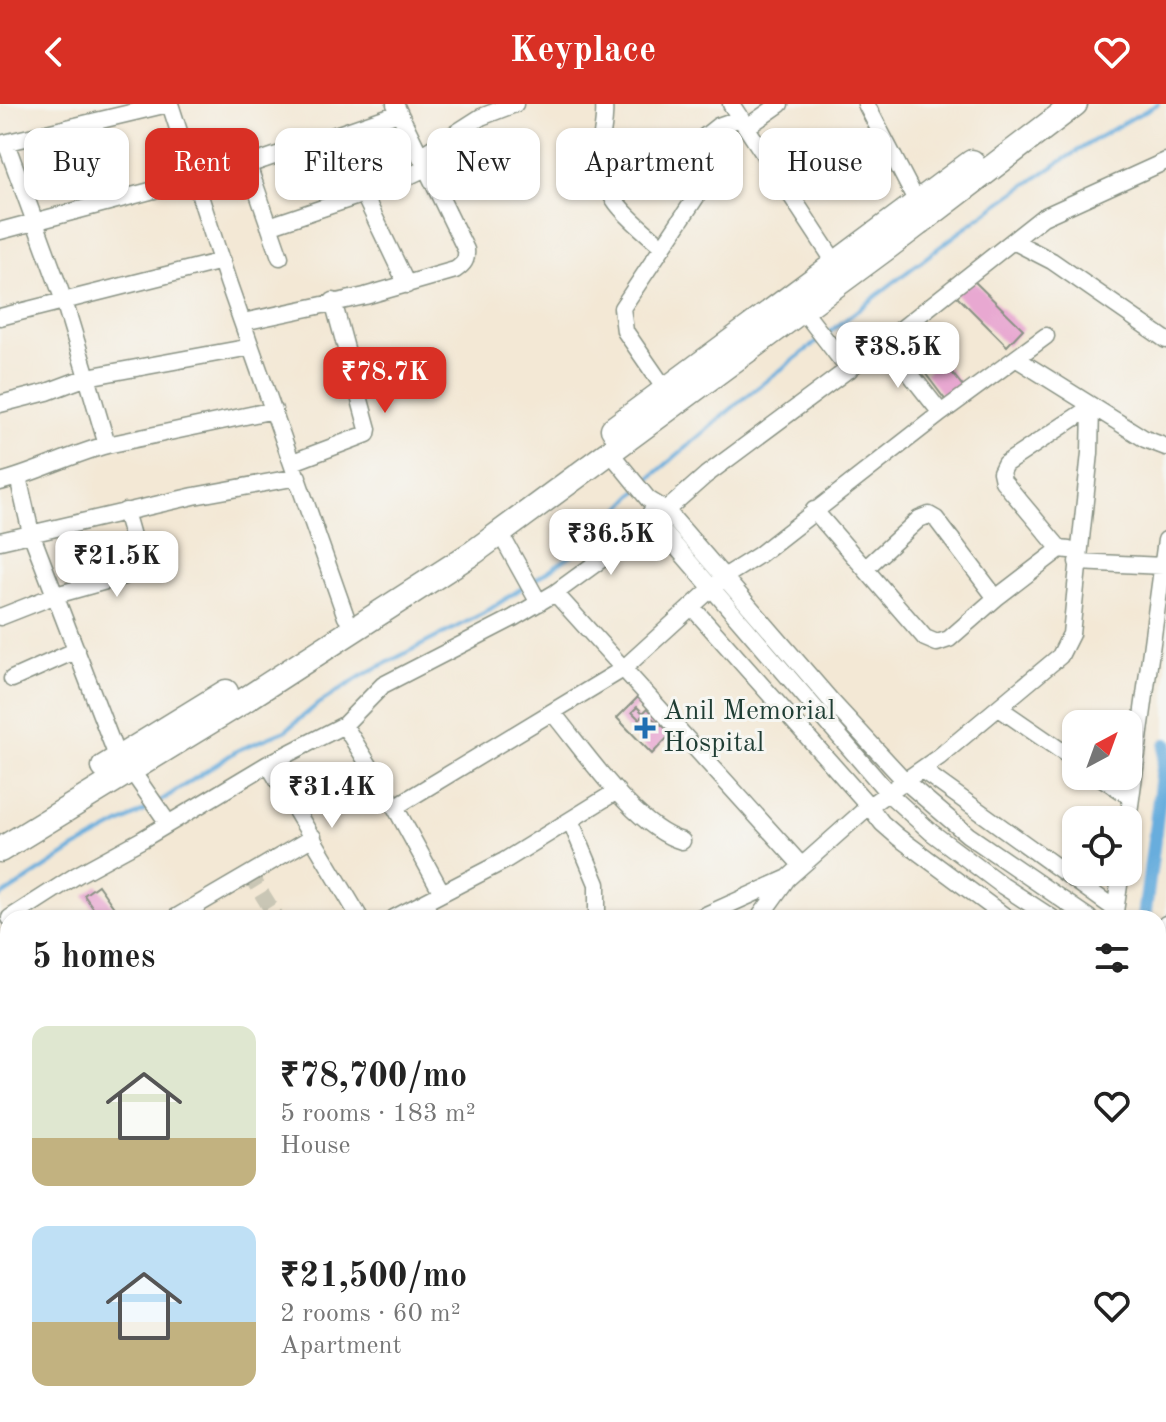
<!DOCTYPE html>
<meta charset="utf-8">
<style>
:root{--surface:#fff;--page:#f2f2f2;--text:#222;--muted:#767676;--accent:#d93025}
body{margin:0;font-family:"Old Standard TT",serif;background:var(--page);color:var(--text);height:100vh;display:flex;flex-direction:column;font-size:30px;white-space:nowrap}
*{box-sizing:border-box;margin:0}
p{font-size:26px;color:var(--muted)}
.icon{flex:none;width:44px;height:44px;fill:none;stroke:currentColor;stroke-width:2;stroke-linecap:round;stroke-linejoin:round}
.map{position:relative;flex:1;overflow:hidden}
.side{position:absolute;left:0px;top:806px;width:1166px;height:512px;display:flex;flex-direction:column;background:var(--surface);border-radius:24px 24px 0 0;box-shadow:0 2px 6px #0004}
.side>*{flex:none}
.guide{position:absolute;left:24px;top:24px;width:1118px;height:72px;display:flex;gap:16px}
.needle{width:52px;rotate:41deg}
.tools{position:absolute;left:1062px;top:606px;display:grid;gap:16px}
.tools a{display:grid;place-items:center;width:80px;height:80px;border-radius:16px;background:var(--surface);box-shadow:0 2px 6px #0004;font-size:40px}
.price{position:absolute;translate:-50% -68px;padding:0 18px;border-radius:16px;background:#fff;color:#222;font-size:26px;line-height:52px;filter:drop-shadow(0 2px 4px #0008)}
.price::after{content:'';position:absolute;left:50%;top:48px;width:24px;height:18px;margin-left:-12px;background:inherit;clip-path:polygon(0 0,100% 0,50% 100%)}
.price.on{background:var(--accent);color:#fff}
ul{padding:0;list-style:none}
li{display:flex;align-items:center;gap:24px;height:200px;padding:0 32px}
li span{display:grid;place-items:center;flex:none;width:224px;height:160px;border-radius:16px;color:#555}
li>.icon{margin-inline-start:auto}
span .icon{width:96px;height:96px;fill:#fffc;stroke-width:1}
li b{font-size:34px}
h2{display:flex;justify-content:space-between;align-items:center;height:96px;padding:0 32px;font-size:34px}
.pill{padding:0 28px;border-radius:16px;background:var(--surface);box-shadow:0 2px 6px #0004;font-size:28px;line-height:72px}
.pill.on{background:var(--accent);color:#fff}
header{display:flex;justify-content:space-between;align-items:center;height:104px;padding:0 32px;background:var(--accent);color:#fff;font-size:36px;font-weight:600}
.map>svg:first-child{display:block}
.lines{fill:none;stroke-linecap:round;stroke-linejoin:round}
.stream{stroke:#67addd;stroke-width:4}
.canal{stroke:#67addd;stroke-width:14}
.building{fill:#e8a8d1}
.minor-tunnel{stroke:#c9c6b5;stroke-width:16;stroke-dasharray:16 8;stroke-linecap:butt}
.minor-casing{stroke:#899284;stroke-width:19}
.highway-casing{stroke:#899284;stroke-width:27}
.minor{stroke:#fff;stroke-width:16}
.highway{stroke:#fff;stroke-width:24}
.poi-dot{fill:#1f6fb2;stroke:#f6f6f2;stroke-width:3}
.labels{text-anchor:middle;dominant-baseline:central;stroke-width:6;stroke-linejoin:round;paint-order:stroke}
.poi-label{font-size:28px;fill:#1f3d34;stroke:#f6f6f2;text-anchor:start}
</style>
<header><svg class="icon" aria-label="back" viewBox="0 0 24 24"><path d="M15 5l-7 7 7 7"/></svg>Keyplace<svg class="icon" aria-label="heart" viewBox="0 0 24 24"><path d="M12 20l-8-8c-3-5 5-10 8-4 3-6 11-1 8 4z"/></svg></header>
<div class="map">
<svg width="1166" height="1318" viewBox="0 0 1166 1318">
<rect width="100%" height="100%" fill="#f6f6f2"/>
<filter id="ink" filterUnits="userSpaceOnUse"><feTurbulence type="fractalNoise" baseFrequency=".0125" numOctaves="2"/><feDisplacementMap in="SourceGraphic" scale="16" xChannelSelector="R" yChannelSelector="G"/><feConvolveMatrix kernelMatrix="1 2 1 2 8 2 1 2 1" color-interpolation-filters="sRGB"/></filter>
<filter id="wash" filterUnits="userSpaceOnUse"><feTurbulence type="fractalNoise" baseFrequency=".006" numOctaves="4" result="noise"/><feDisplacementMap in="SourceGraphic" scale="32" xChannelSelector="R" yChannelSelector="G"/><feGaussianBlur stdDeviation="1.8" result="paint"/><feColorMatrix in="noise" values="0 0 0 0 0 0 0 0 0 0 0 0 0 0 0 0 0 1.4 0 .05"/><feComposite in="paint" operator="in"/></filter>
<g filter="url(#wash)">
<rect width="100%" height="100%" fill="#f3e8d5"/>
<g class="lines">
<path class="stream" d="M 826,231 C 931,149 1040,62 1158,0
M 643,380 L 738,299 L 819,236
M 533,477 L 584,443 L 637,387
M 159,698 L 238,646 L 285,627 L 318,600 L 363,571 L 484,509 L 525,482
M 0,793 L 75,744 L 151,703"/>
<path class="canal" d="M 1144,814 L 1166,641
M 1080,1318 L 1081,1310"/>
</g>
<g id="blocks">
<path class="building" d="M 970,173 L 1023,225 L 1007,242 L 954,189 Z
M 942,256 L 965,285 L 947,298 L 925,269 Z
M 638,593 L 648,604 L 643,609 L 637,603 L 632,608 L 639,615 L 643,611 L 649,617 L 652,614 L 672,629 L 652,650 L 617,614 Z
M 98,781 L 120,812 L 117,814 L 100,814 L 84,791 Z
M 8,834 L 8,872 L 0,877 L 0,838 Z"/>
</g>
</g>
<g filter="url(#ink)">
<use href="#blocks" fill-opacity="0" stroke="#899284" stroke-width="2"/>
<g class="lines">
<path class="minor-tunnel" d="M 249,769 L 277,814"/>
<g class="minor-casing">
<path id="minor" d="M 170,0 L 228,178 L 346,513
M 604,0 C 606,17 600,34 600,51 C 598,92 635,119 663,143
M 731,0 L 836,160
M 866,0 L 917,98
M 747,23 L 780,0
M 6,39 L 64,197 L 87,273 L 251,243
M 0,40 L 168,0
M 420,52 L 481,13 L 515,0
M 248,61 L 280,153
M 364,91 L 407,181
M 269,122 L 388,82 L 426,64
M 0,127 L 248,61 L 399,9
M 1013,137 L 1052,157 L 1166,236
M 802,205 L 849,266
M 0,213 L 222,157
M 243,218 L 365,192 L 455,166 C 464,160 467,156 466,146 L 395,0
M 885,238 L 941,309
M 1017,255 L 1145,335 L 1166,343
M 665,285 L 625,227 L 622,204 L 710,72 C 713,57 703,48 703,34 L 718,22 L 741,14
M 0,300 L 47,288 L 87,273 L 107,341 C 69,351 36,369 0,378
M 107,341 L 274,306
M 609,347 L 648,395 L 666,406 L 833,599 L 906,678 L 968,731 L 1089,814
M 293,358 L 367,330 L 368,325 L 333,197
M 18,373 L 31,429 L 118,655 L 131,666 L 168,719
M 814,406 L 925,534 L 937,539 L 949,535 L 996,494 L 1060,445 L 1069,446
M 651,408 L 654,417 L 889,690 L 931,728 L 1003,782 L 1052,814
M 500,429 L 539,499
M 0,437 L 194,392 L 298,373
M 1077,458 L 1163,462
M 866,464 L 919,415 L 929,411 L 936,415 L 996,494
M 555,489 L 801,761
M 692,503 L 869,702 L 787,775 L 759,814
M 0,513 L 56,491 L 127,471 C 144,457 129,425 125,407
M 12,575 L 77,546
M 999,604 L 1076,657
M 552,608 C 583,645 635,724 682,737
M 344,621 L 395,703 L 442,789
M 268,660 L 360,814
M 922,666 L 1115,805
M 1099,672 L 1131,693
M 395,703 L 623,565 L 724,473 L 759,451 L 941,309 L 1046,232
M 1128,716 L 1166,436
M 571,718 L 597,780 L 597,814
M 424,799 L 432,814
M 10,814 L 77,771 L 143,735 L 268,660 L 344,621 L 383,581 L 513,514 L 555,489 L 654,417 L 706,371 L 885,238 L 1043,113 L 1166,57
M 175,814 L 313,733
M 394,814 L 504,757 L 617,687
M 699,814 L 786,775
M 1007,814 L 898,733 L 882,719 L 869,702 L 939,653 L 1060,552 L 1071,530 L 1090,349 L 1091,303 L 1005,360 L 1001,368 L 1003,377 L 1060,445
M 1114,814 L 1121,768
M 1158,909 L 1166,820
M 0,920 L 8,915
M 0,933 L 8,951
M 1158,960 L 1166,960
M 1158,1249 L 1166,1249
M 0,1309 L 6,1318
M 128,1310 L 132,1318
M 311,1310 L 316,1318
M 422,1310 L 429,1318
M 491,1310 L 498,1318
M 587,1310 L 594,1318
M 777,1310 L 788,1318
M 917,1310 L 937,1318
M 170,1318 L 181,1310
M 254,1318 L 266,1310
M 682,1318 L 687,1310
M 962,1318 L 963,1310
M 1048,1318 L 1049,1310
M 1104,1318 L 1105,1310"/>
</g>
<g class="highway-casing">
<path id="highway" d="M 613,325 L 972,58
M 104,663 L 226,588
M 0,746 L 237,601 L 474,448 L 889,142 L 1075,0"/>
</g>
<use href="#minor" class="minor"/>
<use href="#highway" class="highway"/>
</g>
</g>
<path class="poi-dot" d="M641 612h8v8h8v8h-8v8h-8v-8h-8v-8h8z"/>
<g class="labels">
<g class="poi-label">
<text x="663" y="608">Anil Memorial<tspan x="663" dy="32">Hospital</tspan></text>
</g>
</g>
</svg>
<div class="tools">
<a><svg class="needle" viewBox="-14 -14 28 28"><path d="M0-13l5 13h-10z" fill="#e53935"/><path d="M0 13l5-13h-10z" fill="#767676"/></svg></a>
<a><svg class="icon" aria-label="locate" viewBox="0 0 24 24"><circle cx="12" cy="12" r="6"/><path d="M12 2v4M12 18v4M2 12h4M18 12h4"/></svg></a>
</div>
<b class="price" style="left:898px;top:286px">₹38.5K</b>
<b class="price on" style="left:385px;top:311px">₹78.7K</b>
<b class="price" style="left:611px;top:473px">₹36.5K</b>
<b class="price" style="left:117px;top:495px">₹21.5K</b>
<b class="price" style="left:332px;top:726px">₹31.4K</b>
<div class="guide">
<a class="pill">Buy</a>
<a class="pill on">Rent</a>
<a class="pill">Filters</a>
<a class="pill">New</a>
<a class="pill">Apartment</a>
<a class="pill">House</a>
</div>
<section class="side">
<h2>5 homes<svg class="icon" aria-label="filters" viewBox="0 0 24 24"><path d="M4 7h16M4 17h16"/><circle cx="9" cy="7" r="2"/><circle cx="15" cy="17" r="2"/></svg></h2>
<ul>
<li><span style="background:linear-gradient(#dfe7d0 70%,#c2b280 0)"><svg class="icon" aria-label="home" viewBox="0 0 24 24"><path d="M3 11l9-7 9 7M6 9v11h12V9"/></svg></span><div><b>₹78,700/mo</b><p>5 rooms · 183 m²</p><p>House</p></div><svg class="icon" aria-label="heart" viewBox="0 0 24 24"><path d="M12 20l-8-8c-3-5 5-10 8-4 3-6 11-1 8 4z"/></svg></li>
<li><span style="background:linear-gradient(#bfe0f5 60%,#c2b280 0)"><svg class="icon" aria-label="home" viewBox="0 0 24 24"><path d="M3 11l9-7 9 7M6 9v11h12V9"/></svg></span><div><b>₹21,500/mo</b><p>2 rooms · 60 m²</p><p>Apartment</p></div><svg class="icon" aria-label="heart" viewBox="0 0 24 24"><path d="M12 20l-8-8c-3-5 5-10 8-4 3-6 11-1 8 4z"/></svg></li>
</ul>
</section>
</div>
